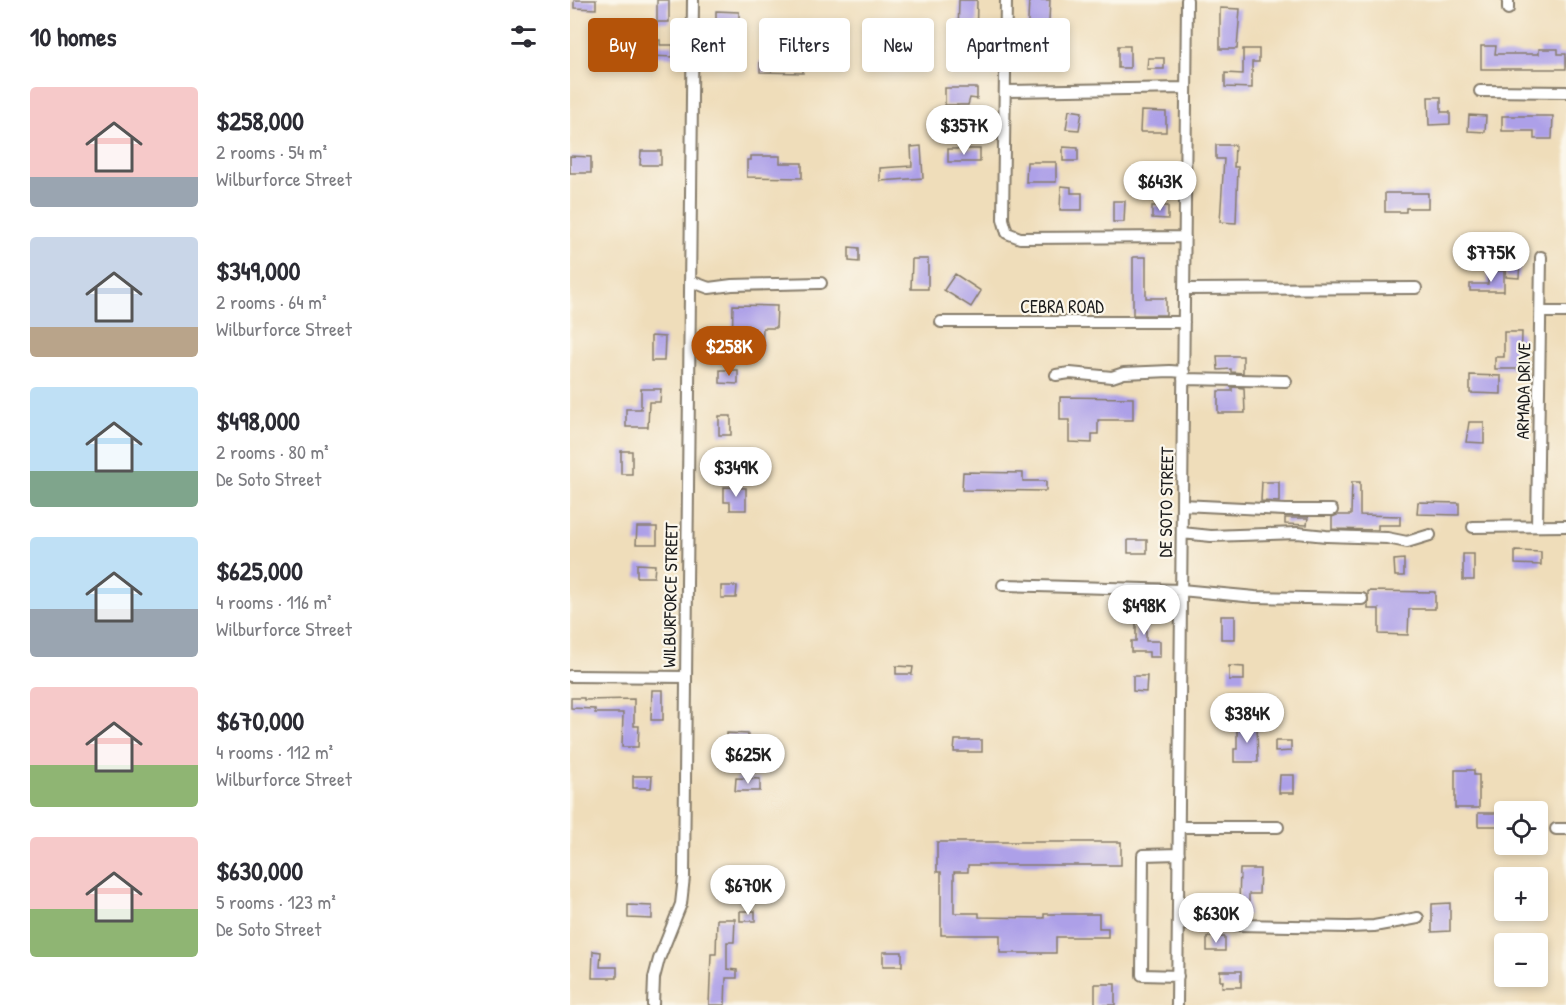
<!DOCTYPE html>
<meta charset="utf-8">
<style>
:root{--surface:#fff;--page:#f2f2f3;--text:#2b2b33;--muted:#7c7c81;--accent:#b45309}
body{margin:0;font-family:"Patrick Hand",sans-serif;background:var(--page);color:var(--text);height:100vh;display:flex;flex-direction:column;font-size:22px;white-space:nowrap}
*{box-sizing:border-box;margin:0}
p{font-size:20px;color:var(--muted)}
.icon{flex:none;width:33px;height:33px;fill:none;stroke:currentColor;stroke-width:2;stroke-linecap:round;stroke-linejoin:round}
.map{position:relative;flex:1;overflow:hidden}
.side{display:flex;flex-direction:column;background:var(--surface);width:570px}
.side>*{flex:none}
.hud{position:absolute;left:18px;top:18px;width:570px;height:54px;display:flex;gap:12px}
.tools{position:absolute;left:924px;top:801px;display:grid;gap:12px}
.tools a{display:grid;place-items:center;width:54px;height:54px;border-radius:6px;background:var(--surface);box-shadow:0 3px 9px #0003;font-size:30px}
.price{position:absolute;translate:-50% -51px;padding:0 14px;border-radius:21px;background:#fff;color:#222;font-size:20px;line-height:39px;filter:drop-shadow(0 2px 3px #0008)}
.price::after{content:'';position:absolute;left:50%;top:36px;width:18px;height:14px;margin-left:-9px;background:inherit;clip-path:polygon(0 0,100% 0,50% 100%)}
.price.current{background:var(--accent);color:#fff}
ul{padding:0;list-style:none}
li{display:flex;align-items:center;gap:18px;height:150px;padding:0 30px}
li span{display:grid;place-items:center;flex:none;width:168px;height:120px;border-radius:6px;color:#555}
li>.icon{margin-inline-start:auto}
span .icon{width:72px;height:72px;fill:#fffc;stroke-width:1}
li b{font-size:26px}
h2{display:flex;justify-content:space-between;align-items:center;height:72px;padding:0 30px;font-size:26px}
.pill{padding:0 21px;border-radius:6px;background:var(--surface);box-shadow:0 3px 9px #0003;font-size:21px;line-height:54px}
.pill.current{background:var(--accent);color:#fff}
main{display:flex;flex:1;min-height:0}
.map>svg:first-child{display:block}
.building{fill:#ada0e8}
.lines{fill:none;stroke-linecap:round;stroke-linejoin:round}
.minor-casing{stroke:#867c6b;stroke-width:14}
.minor{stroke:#fff;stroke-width:10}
.labels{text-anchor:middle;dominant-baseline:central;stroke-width:4.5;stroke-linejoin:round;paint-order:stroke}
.street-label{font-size:18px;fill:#1c1c1c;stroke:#fbf7ec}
</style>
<main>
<section class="side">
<h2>10 homes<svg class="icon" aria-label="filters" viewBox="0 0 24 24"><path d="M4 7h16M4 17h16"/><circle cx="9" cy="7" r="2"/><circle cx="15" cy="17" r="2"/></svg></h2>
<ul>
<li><span style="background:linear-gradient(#f6c9c9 75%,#9aa5b1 0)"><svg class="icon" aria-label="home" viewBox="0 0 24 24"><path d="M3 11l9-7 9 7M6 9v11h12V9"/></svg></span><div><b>$258,000</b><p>2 rooms · 54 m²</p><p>Wilburforce Street</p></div></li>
<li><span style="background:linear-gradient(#c9d6e8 75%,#b9a48a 0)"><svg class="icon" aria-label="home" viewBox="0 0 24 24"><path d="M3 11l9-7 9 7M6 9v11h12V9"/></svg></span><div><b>$349,000</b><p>2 rooms · 64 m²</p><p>Wilburforce Street</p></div></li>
<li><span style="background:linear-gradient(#bfe0f5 70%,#7fa58c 0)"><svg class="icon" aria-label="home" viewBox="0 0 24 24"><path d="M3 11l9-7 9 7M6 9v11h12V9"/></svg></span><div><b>$498,000</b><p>2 rooms · 80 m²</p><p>De Soto Street</p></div></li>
<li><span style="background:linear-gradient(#bfe0f5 60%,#9aa5b1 0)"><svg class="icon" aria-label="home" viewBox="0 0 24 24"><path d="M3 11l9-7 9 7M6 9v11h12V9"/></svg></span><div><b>$625,000</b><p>4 rooms · 116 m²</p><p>Wilburforce Street</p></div></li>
<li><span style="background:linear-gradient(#f6c9c9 65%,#8fb573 0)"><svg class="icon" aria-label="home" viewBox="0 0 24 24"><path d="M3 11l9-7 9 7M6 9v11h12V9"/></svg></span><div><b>$670,000</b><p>4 rooms · 112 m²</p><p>Wilburforce Street</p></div></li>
<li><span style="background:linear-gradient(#f6c9c9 60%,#8fb573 0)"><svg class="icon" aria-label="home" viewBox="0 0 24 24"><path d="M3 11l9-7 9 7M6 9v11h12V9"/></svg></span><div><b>$630,000</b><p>5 rooms · 123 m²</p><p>De Soto Street</p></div></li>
</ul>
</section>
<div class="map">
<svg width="996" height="1005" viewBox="0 0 996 1005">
<rect width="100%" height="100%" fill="#fbf7ec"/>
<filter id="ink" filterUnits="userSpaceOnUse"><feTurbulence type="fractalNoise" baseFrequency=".0167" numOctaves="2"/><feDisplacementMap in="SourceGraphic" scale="12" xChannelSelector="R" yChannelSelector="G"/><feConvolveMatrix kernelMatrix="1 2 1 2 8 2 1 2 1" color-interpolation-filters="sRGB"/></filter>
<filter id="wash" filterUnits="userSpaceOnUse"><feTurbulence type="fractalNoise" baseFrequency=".008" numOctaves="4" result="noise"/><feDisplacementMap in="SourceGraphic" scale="24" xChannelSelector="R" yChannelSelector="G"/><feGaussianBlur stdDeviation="1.35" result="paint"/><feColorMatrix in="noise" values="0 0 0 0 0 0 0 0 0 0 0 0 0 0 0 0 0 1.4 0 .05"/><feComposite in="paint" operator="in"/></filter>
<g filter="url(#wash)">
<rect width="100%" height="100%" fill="#efddba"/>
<g id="blocks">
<path class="building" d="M 4,0 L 26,0 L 26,9 L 4,8 Z
M 87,0 L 99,0 L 99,22 L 87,22 Z
M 389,0 L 407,0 L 406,50 L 382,50 L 382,35 L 388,35 Z
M 459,0 L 480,0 L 478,41 L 457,41 Z
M 650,8 L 670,9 L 667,49 L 650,49 Z
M 146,11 L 169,12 L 169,25 L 146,25 Z
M 81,40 L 90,40 L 90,45 L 103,45 L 103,57 L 81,56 Z
M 327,41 L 338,41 L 338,52 L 327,52 Z
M 204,45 L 229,46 L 229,62 L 233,62 L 233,73 L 190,72 L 190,61 L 204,61 Z
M 548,46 L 560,46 L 560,68 L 548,68 Z
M 911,46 L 926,46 L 925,54 L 969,54 L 969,49 L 988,49 L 988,54 L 996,54 L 996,69 L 911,69 Z
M 673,49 L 689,49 L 689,62 L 682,62 L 682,88 L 655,87 L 655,73 L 673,74 Z
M 578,58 L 594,58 L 594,69 L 577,69 Z
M 375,88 L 407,88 L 407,99 L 400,98 L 398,105 L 375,105 Z
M 858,97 L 871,97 L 871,112 L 880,112 L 880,124 L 859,125 Z
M 499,110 L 512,112 L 509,130 L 496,129 Z
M 571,111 L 596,112 L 596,132 L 570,132 Z
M 899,115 L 916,116 L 915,132 L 898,131 Z
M 932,116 L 983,116 L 982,139 L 964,139 L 964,131 L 932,131 Z
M 646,145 L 665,145 L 664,167 L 668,167 L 666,223 L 650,222 L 654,159 L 646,159 Z
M 351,146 L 353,178 L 310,181 L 310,168 L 342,166 L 341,147 Z
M 493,147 L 508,148 L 508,161 L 493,161 Z
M 378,149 L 410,149 L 410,162 L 378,162 Z
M 71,151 L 91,151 L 91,165 L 70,165 Z
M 0,156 L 21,157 L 21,173 L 0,173 Z
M 181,156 L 210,156 L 210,163 L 232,163 L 232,178 L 177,177 L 177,160 L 181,160 Z
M 457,162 L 486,162 L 486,182 L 456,182 Z
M 580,177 L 597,177 L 597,191 L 580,191 Z
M 491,186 L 501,187 L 501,193 L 512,193 L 512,210 L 490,210 Z
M 815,193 L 858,193 L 858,208 L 836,208 L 836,212 L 815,212 Z
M 543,201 L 555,201 L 554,222 L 543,222 Z
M 582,206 L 598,206 L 598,219 L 582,218 Z
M 279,247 L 289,248 L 289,262 L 279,261 Z
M 563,257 L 576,257 L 576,298 L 596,298 L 596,315 L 563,315 Z
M 342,259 L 358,259 L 358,289 L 341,289 Z
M 937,259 L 950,259 L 949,278 L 936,277 Z
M 918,270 L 934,271 L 934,291 L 900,291 L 900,284 L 918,284 Z
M 385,274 L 411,291 L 401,307 L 374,290 Z
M 163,305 L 207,306 L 206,328 L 193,328 L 192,352 L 162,351 Z
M 934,332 L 952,332 L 951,369 L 925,369 L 925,357 L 934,357 Z
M 81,336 L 95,337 L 94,361 L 81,361 Z
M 647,356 L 673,356 L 673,373 L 661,372 L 661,369 L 648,370 Z
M 150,370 L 168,370 L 168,384 L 150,383 Z
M 900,375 L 931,376 L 931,394 L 900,393 Z
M 662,387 L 674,388 L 675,413 L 648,413 L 648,391 L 662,391 Z
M 71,389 L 91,389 L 90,402 L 79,402 L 78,427 L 56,427 L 56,409 L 71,409 Z
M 490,397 L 563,398 L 563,420 L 528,420 L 528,434 L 522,434 L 522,443 L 499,442 L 499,420 L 490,420 Z
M 149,416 L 161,416 L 161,435 L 149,435 Z
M 899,422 L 914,422 L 914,443 L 896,442 Z
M 51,451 L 62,451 L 62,474 L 51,474 Z
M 393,472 L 453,473 L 453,481 L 476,481 L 476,491 L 392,490 Z
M 692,482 L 709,482 L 709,502 L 691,501 Z
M 782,482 L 790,482 L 790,515 L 830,516 L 830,525 L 808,525 L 808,530 L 762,529 L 762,517 L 767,515 L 781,515 Z
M 154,487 L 176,488 L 176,510 L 160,510 L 160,502 L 154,502 Z
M 848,502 L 889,503 L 889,515 L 847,514 Z
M 715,518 L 738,518 L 737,525 L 715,524 Z
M 67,527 L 87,527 L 87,544 L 66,544 Z
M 558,540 L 577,540 L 577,553 L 558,553 Z
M 945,551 L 971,552 L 971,565 L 945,564 Z
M 893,554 L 904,554 L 904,580 L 893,580 Z
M 834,559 L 834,576 L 825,576 L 824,560 Z
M 67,564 L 85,565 L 84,577 L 67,577 Z
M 151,586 L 167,586 L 166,598 L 151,598 Z
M 798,591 L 865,592 L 865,609 L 839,609 L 838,635 L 809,634 L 809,609 L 798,609 Z
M 566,606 L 576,606 L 576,641 L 590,641 L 590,657 L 579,657 L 579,652 L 561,652 L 561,641 L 566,641 Z
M 651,616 L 665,616 L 665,639 L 651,639 Z
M 326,666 L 343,667 L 342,674 L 326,674 Z
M 659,666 L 674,667 L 674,680 L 659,680 Z
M 563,676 L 577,676 L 576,692 L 563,691 Z
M 82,690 L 93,690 L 93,720 L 81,720 Z
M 1,698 L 14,698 L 14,700 L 64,699 L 64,726 L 69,726 L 68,747 L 52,747 L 53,713 L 25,713 L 25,709 L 1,708 Z
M 667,725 L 687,725 L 688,762 L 664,762 L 664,749 L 667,749 Z
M 157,733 L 178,734 L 178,756 L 162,756 L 162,747 L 157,747 Z
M 385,740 L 412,740 L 412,752 L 384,752 Z
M 705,741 L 721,741 L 721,751 L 705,752 Z
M 885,770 L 904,770 L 904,775 L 909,775 L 909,808 L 885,808 Z
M 710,775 L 724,775 L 724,793 L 709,793 Z
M 63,776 L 82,776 L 81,788 L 63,788 Z
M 166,778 L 190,779 L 190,791 L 165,791 Z
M 908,813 L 934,813 L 934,826 L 908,826 Z
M 367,842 L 551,842 L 551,865 L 398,865 L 398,872 L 384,872 L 384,913 L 409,913 L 409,917 L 474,918 L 474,914 L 529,914 L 529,928 L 538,928 L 538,937 L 486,937 L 486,953 L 430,953 L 430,935 L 371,935 L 371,872 L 367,872 Z
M 670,869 L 690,869 L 689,894 L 679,894 L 679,915 L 671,915 L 671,918 L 655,917 L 655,905 L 669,905 Z
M 880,903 L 880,931 L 862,932 L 862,904 Z
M 58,905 L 82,906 L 82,919 L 58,918 Z
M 170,911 L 185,911 L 185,921 L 170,921 Z
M 147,919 L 165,919 L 164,942 L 157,942 L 157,969 L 167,970 L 167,978 L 156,978 L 155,1005 L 139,1005 L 141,954 L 146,954 Z
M 637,937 L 655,937 L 655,951 L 637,951 Z
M 23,951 L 31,952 L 30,967 L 47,967 L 47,978 L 22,978 Z
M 313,952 L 332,952 L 332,966 L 313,966 Z
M 650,971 L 671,971 L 671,987 L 652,987 L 653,981 L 650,981 Z
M 525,984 L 545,984 L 545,1005 L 525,1005 Z"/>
</g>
</g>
<g filter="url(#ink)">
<use href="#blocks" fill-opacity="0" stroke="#867c6b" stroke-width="1.5"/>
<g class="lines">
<g class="minor-casing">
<path id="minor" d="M 436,0 L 433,219 L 437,233 L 450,238 L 615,237
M 938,9 L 938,0
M 435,91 L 616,88
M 910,91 L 996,92
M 120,281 L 139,288 L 162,285 L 251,283
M 614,289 L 846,288
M 971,312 L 996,312
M 371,322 L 614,322
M 486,375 L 500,373 L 542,377 L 554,373 L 600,371 L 614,372
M 613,379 L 716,381
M 612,505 L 715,510 L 762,510
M 967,526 L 971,257
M 903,527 L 996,526
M 612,533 L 641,536 L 727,533 L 756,536 L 817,538 L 837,542 L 860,535
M 433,585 L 611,590 L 685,597 L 792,599
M 0,676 L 115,677
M 609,827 L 708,827
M 986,829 L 996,829
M 608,924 L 779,927 L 804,926 L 848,918
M 608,976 L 572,975 L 573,855 L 609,854
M 83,1005 L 84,978 L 89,959 L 111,904 L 114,877 L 123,0
M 607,1005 L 617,0"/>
</g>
<use href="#minor" class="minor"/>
</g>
</g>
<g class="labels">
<g class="street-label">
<text x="492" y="306">CEBRA ROAD</text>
<text transform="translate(953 391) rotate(-89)">ARMADA DRIVE</text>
<text transform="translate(596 502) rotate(-89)">DE SOTO STREET</text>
<text transform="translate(100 595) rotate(-89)">WILBURFORCE STREET</text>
</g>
</g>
</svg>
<div class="tools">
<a><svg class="icon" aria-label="locate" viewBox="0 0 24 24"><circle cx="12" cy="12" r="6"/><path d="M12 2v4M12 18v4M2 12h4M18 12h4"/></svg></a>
<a>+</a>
<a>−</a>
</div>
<b class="price" style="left:394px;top:156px">$357K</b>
<b class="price" style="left:590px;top:212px">$643K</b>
<b class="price" style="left:921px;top:283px">$775K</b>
<b class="price current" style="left:159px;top:377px">$258K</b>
<b class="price" style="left:166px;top:498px">$349K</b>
<b class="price" style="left:574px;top:636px">$498K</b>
<b class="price" style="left:677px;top:744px">$384K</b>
<b class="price" style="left:178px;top:785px">$625K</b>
<b class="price" style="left:178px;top:916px">$670K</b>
<b class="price" style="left:646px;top:944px">$630K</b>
<div class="hud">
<a class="pill current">Buy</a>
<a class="pill">Rent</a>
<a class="pill">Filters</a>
<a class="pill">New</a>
<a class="pill">Apartment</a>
</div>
</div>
</main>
